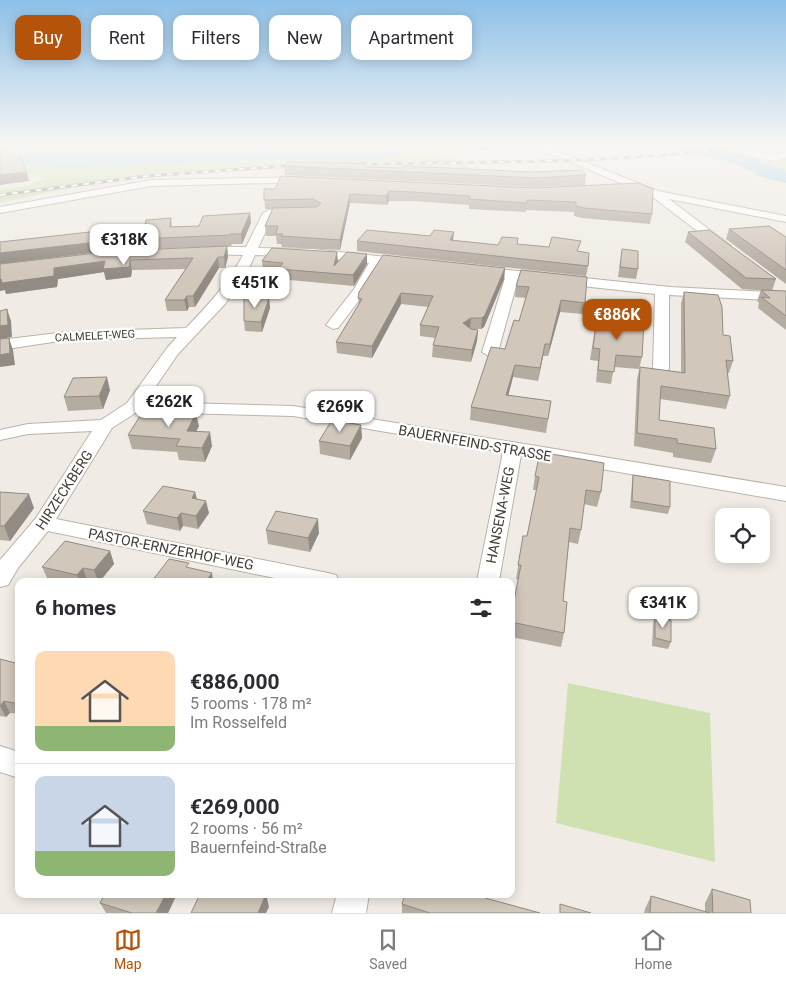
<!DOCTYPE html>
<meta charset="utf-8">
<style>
:root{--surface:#fff;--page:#f7f7f7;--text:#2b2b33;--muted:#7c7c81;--line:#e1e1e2;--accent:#b45309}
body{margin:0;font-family:Roboto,sans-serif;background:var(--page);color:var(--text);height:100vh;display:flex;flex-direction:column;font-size:19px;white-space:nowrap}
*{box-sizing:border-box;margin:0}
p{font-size:16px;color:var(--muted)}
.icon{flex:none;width:28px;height:28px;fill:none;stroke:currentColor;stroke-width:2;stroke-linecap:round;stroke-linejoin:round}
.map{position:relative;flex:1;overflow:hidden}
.panel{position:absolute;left:15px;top:578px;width:500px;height:320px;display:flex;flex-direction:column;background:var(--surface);border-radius:10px;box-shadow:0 2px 12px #0003}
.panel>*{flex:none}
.hud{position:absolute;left:15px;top:15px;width:500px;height:45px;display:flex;gap:10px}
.buttons{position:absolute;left:715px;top:508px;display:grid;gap:10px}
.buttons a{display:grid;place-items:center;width:55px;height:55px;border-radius:10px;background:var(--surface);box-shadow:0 2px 12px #0003;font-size:25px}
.price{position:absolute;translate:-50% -42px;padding:0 11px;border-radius:10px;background:#fff;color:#222;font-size:16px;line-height:32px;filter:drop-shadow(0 1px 2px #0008)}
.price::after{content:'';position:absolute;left:50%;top:30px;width:15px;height:11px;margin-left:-8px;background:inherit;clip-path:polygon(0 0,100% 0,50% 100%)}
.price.active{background:var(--accent);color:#fff}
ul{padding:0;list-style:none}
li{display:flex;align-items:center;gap:15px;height:125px;padding:0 20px}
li+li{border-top:1px solid var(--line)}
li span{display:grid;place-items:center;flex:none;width:140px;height:100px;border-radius:10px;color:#555}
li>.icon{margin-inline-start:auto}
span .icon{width:60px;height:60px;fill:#fffc;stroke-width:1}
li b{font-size:21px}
h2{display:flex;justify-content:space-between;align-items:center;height:60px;padding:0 20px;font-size:21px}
.tag{padding:0 18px;border-radius:10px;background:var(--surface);box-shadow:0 2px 12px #0003;font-size:18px;line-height:45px}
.tag.active{background:var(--accent);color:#fff}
.menu{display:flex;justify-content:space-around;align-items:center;height:70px;border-top:1px solid var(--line);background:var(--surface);font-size:14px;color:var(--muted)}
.menu a{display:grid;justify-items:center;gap:2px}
.menu .active{color:var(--accent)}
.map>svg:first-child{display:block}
.green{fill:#cfe1b1}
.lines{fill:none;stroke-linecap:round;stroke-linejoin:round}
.river{fill:#a6d2e9;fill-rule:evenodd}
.minor-casing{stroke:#bbb3a8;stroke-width:2}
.minor{fill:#fff;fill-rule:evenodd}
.rail-casing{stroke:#949494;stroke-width:3}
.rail{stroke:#fff;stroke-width:2;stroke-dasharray:6;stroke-linecap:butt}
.wall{fill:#b4aba1}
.shaded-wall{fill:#928b83}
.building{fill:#d1c7bb;stroke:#928b83}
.labels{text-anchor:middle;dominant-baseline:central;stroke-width:4.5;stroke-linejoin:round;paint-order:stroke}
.far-street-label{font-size:11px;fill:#423c35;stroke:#fff}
.street-label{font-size:14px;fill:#423c35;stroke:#fff}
</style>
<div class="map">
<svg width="786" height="913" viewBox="0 0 786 913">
<rect width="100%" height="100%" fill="#f0ece5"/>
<path class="green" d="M 333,147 L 434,147 L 426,154 L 437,157 L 461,159 L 468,168 C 336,167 202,166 71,188 C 47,192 23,198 0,203 L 0,190 L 30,185 L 44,178 L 8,166 L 0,156 L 98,157 Z
M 786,157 L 786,183 L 754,175 L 761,163 Z
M 568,683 L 710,713 L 715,862 L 556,823 Z"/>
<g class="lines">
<path class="river" d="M 382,147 L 410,147 L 407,151 L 376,161 L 280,160 L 72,167 L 0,165 L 0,153 C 125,157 250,148 375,149 Z
M 671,147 L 710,147 L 740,152 L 786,171 L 786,183 L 765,178 L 735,163 L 680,152 L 674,151 Z"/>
<g class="minor-casing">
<path id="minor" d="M 534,147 L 547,147 L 658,191 L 786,216 L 786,222 L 669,199 L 731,246 L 729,249 L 721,249 L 650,195 Z
M 725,147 L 775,155 L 786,152 L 786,158 L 775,161 L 725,151 Z
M 304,177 L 309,180 L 308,182 L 151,186 L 0,213 L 0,207 L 151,180 Z
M 269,210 L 295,210 L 301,213 L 295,216 L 273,216 L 258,248 L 312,249 L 405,259 L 411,263 L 405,267 L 381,264 L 367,290 L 338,328 L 333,329 L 326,325 L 354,289 L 369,263 L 312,257 L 255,255 L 246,275 L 225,304 L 178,354 L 145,402 L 293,406 L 786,487 L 786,501 L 521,455 L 499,581 L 477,581 L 503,452 L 293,416 L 137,412 L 112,428 L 56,519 L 328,573 L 336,575 L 339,581 L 289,581 L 48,531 L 18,568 L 8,585 L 0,587 L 0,560 L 36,518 L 92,431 L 28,434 L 0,440 L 0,430 L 28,424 L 101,420 L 127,403 L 167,348 L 177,337 L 66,340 L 0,350 L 0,340 L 66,332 L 186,328 C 208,305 228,284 243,255 L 203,254 L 199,253 L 197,250 L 199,247 L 246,247 L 263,213 Z
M 479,267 L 670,287 L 786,293 L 786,301 L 669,295 L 669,369 L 661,374 L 653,369 L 655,294 L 518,279 L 498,352 L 490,357 L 482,352 L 505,278 L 474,274 L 473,271 Z
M 0,746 L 19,752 L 19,778 L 0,772 Z
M 337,894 L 369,894 L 366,913 L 332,913 Z"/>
</g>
<use href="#minor" class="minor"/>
<g class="rail-casing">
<path id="rail" d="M 342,164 C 475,162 607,164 739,147
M 0,195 L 148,176 L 297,165"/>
</g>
<use href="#rail" class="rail"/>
</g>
<path class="wall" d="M 469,147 L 507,147 L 477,151 Z
M 284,166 L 367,167 L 586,175 L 585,185 L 534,187 L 285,175 Z
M 535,188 L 652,214 L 650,224 L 582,218 L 574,216 L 574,212 L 526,210 L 526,212 L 469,209 L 469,205 L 413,201 L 389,201 L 387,205 L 350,203 L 340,250 L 282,247 L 281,244 L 277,244 L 276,236 L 266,236 L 265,226 L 273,209 L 265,209 L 264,189 Z
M 250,213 L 251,223 L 242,244 L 232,244 L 231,246 L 117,250 L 108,232 L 145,229 L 171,218 L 172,227 L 199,226 Z
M 729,229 L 786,237 L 786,284 L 726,239 Z
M 688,232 L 776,279 L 772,291 L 786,291 L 786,330 L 758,308 L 759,303 L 757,301 L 761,290 L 771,291 L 742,289 L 685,242 Z
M 453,240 L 498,245 L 517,244 L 579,252 L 588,266 L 586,276 L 357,251 L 357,241 Z
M 227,246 L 228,257 L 225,268 L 219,268 L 195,307 L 189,307 L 187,311 L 167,311 L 165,300 L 186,269 L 132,270 L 131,277 L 106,280 L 104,272 L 58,279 L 57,287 L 6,294 L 0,264 Z
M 622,249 L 638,269 L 636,279 L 618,277 Z
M 262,261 L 338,262 L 367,264 L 354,286 L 279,279 L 279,272 L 263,271 Z
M 505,268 L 504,279 L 484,327 L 481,329 L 474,329 L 478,330 L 477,341 L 471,362 L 432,357 L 433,345 L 435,338 L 420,336 L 420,325 L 428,307 L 401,304 L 372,358 L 337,353 L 336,342 L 359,305 L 358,298 Z
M 521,270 L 585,303 L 583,314 L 560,312 L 548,356 L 543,356 L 538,381 L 513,377 L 508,395 L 551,401 L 546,433 L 470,420 L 471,407 L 505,349 L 519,321 L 526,298 L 515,297 L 516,286 Z
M 684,292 L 723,335 L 733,361 L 729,373 L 727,373 L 730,396 L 726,409 L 660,399 L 659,420 L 716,449 L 711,463 L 673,457 L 673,453 L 634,446 L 637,379 L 640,367 L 681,372 L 681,303 Z
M 269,298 L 270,308 L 262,332 L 245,331 L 244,321 Z
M 595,328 L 642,357 L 639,369 L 614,367 L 611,384 L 596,382 L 598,361 L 590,360 Z
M 110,390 L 103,409 L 68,411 L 64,397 Z
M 361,425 L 362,438 L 350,460 L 320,454 L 319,441 Z
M 199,426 L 196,432 L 212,446 L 205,462 L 179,460 L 177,452 L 132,449 L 128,435 Z
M 633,475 L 670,507 L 668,514 L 630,508 L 632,482 Z
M 535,476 L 601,492 L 597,507 L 584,504 L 581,530 L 578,544 L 569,542 L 563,601 L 564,633 L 561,647 L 511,637 L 511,616 L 518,580 L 516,579 L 523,536 L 527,536 L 537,490 L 533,490 Z
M 0,492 L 34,508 L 10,541 L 0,540 Z
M 195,492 L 197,499 L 209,513 L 198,529 L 183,526 L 180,531 L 147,524 L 143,511 Z
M 266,530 L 319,533 L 310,552 L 268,544 Z
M 110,551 L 114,564 L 100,581 L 87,580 L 87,581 L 54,581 L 48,580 L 42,567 Z
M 655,617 L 671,642 L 668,649 L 652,646 L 653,624 Z
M 0,659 L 19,664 L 19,714 L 10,713 L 6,717 L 0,716 Z
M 712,889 L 751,913 L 644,913 L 645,909 L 651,896 L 705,912 L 705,903 Z
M 105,894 L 177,894 L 168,913 L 106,913 L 100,903 Z
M 485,898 L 540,913 L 402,913 L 402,904 Z"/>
<path class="shaded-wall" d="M 13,147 L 33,147 L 14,149 Z
M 478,147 L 507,147 L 477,151 Z
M 27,172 L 29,181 L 0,185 L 0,175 Z
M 389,191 L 389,201 L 387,205 L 386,196 Z
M 350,194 L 350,203 L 340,250 L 340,240 Z
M 250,213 L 251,223 L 242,244 L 241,234 Z
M 108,230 L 110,240 L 115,240 L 117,250 L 0,264 L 0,253 Z
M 454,232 L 453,241 L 450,240 Z
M 227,246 L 228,257 L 225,268 L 224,257 Z
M 337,252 L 338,262 L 334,266 Z
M 367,254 L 367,264 L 354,286 L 353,275 Z
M 218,257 L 219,268 L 195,307 L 193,296 Z
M 130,260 L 132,270 L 131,277 L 106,280 L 104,272 L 58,279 L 57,287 L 6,294 L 5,290 L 0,291 L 0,279 L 54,268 L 105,261 Z
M 505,268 L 504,279 L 484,327 L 481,329 L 482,318 Z
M 401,293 L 401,304 L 372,358 L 372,346 Z
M 187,296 L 189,307 L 187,311 L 184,300 Z
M 269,298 L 270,308 L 262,332 L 261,322 Z
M 561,300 L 560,312 L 548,356 L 550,344 Z
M 7,309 L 11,321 L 12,337 L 0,339 L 0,326 Z
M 471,318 L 470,329 L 463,323 Z
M 478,330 L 477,341 L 471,362 L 472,350 Z
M 9,338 L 13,350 L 15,365 L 0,367 L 0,355 Z
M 545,344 L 543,356 L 538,381 L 540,368 Z
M 515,365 L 513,377 L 505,408 L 506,395 Z
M 107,377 L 110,390 L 103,409 L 99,396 Z
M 196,413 L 199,426 L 189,445 L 187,431 Z
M 361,425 L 362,438 L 350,460 L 350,446 Z
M 210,432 L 212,446 L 205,462 L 202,448 Z
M 195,492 L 198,505 L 192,498 Z
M 29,494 L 34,508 L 10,541 L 4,526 Z
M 206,501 L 209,513 L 198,529 L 196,516 Z
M 181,513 L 183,526 L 180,531 L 177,518 Z
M 318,519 L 319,533 L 310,552 L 308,538 Z
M 110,551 L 114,564 L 100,581 L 98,581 L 94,570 Z
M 83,568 L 87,580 L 87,581 L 79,581 L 77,575 Z
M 212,573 L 213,581 L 206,581 Z
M 4,701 L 10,713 L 6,717 L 0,706 Z
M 166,894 L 177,894 L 168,913 L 156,913 Z
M 266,894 L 269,907 L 266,913 L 258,913 Z"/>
<path class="building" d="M 0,147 L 15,147 L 27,172 L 0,175 Z
M 287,162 L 342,163 L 367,164 L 365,167 L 403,168 L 404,166 L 532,172 L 582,170 L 586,175 L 535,178 L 284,166 Z
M 281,176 L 535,188 L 639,183 L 653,189 L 652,214 L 584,208 L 576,206 L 576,202 L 527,200 L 527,203 L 469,199 L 470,196 L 413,192 L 389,191 L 386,196 L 350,194 L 340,240 L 281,236 L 283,234 L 276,234 L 278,226 L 265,226 L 273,208 L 317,207 L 321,203 L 313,199 L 264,200 L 264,189 L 275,189 Z
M 250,213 L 241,234 L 230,234 L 230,235 L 115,240 L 0,253 L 0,242 L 108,230 L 108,232 L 145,229 L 146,220 L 171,218 L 170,227 L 199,226 L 203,216 Z
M 769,226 L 786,237 L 786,270 L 729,229 Z
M 367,230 L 430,236 L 434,230 L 454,232 L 450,240 L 498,245 L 502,237 L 518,238 L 517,244 L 549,247 L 552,237 L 581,241 L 577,251 L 589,253 L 588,266 L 357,241 Z
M 709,230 L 776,279 L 746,278 L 688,232 Z
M 227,246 L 224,257 L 218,257 L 193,296 L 187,296 L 184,300 L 165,300 L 193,258 L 130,260 L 129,267 L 103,269 L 105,261 L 54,268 L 54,276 L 2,283 L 1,279 L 0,279 L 0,264 L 115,251 Z
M 272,248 L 337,252 L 334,266 L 347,252 L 367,254 L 353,275 L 278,269 L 283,263 L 262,261 Z
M 622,249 L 638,251 L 638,269 L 620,267 Z
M 383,255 L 505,268 L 485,315 L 482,318 L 471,318 L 463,323 L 471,329 L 478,330 L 472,350 L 433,345 L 439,327 L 420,325 L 433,296 L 401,293 L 372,346 L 336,342 L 362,299 L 358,298 L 359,292 Z
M 521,270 L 587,277 L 585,303 L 561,300 L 550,344 L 545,344 L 540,368 L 515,365 L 506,395 L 551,401 L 548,419 L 471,407 L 491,347 L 505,349 L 514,320 L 519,321 L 529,287 L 516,286 Z
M 761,290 L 786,291 L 786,316 L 761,297 L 770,298 Z
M 684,292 L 718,295 L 722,307 L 723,335 L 730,336 L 733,361 L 726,360 L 730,396 L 661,386 L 659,420 L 714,428 L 716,449 L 677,443 L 677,439 L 637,433 L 640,367 L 685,373 Z
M 244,298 L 269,298 L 261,322 L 244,321 Z
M 7,309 L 8,325 L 0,326 L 0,311 Z
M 597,317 L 644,322 L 642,357 L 616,355 L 614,372 L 598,370 L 600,349 L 593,348 Z
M 9,338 L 10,353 L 0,355 L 0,339 Z
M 107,377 L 99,396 L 64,397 L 73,378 Z
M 144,410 L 196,413 L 187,431 L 210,432 L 202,448 L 176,446 L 180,439 L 128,435 Z
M 332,420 L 361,425 L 350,446 L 319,441 Z
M 540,452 L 604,463 L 601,492 L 586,490 L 581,530 L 570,528 L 563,601 L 567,602 L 564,633 L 511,622 L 511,616 L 521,565 L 518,565 L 523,536 L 527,536 L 539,477 L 535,476 Z
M 633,475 L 670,481 L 670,507 L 632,501 Z
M 163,486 L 195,492 L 192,498 L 206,501 L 196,516 L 181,513 L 177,518 L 143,511 Z
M 0,492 L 29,494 L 4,526 L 0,526 Z
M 276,511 L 318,519 L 308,538 L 266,530 Z
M 65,541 L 110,551 L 94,570 L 83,568 L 77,575 L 42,567 Z
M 169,559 L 189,563 L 186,567 L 212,573 L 206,581 L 152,581 Z
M 655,617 L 671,620 L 671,642 L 655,638 Z
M 0,659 L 19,664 L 19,704 L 4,701 L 0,706 Z
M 712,889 L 750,900 L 751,913 L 713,913 Z
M 105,894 L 166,894 L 156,913 L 132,913 L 100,903 Z
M 200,894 L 266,894 L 258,913 L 191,913 Z
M 405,894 L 486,894 L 485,898 L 540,913 L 430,913 L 402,904 Z
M 651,896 L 710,913 L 650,913 Z
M 560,904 L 591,913 L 560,913 Z"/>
<linearGradient id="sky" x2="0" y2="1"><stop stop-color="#8dc0e8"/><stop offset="0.53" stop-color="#f8f6f3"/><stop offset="1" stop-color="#f8f6f3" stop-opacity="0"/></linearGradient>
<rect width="786" height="275" fill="url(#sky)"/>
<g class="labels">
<g class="far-street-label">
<text transform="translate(95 336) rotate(-3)">CALMELET-WEG</text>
</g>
<g class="street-label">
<text transform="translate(475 443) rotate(10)">BAUERNFEIND-STRASSE</text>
<text transform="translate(64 490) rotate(-57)">HIRZECKBERG</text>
<text transform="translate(500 515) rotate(-79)">HANSENA-WEG</text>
<text transform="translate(171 549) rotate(11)">PASTOR-ERNZERHOF-WEG</text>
</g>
</g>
</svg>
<div class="buttons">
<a><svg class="icon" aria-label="locate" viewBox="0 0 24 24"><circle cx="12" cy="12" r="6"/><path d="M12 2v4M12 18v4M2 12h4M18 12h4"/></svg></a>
</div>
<b class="price" style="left:124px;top:266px">€318K</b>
<b class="price" style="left:255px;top:309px">€451K</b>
<b class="price active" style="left:617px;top:341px">€886K</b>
<b class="price" style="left:169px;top:428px">€262K</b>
<b class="price" style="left:340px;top:433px">€269K</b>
<b class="price" style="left:663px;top:629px">€341K</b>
<div class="hud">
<a class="tag active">Buy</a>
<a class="tag">Rent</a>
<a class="tag">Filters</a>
<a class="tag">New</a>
<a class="tag">Apartment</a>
</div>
<section class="panel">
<h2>6 homes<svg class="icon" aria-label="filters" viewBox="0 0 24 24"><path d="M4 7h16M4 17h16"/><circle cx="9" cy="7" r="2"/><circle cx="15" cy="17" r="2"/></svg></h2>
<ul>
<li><span style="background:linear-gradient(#ffd9b3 75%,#8fb573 0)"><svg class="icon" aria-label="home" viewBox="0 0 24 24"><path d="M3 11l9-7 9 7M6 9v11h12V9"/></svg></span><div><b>€886,000</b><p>5 rooms · 178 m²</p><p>Im Rosselfeld</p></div></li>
<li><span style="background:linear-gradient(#c9d6e8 75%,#8fb573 0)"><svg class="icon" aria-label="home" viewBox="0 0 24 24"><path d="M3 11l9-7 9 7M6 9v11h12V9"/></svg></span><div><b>€269,000</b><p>2 rooms · 56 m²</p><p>Bauernfeind-Straße</p></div></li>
</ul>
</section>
</div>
<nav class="menu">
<a class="active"><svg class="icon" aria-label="map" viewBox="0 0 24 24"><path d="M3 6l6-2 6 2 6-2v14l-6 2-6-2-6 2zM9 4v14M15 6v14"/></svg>Map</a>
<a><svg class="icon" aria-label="saved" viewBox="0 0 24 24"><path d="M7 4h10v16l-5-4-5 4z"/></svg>Saved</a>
<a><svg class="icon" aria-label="home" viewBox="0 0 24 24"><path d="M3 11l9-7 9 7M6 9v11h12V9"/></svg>Home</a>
</nav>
